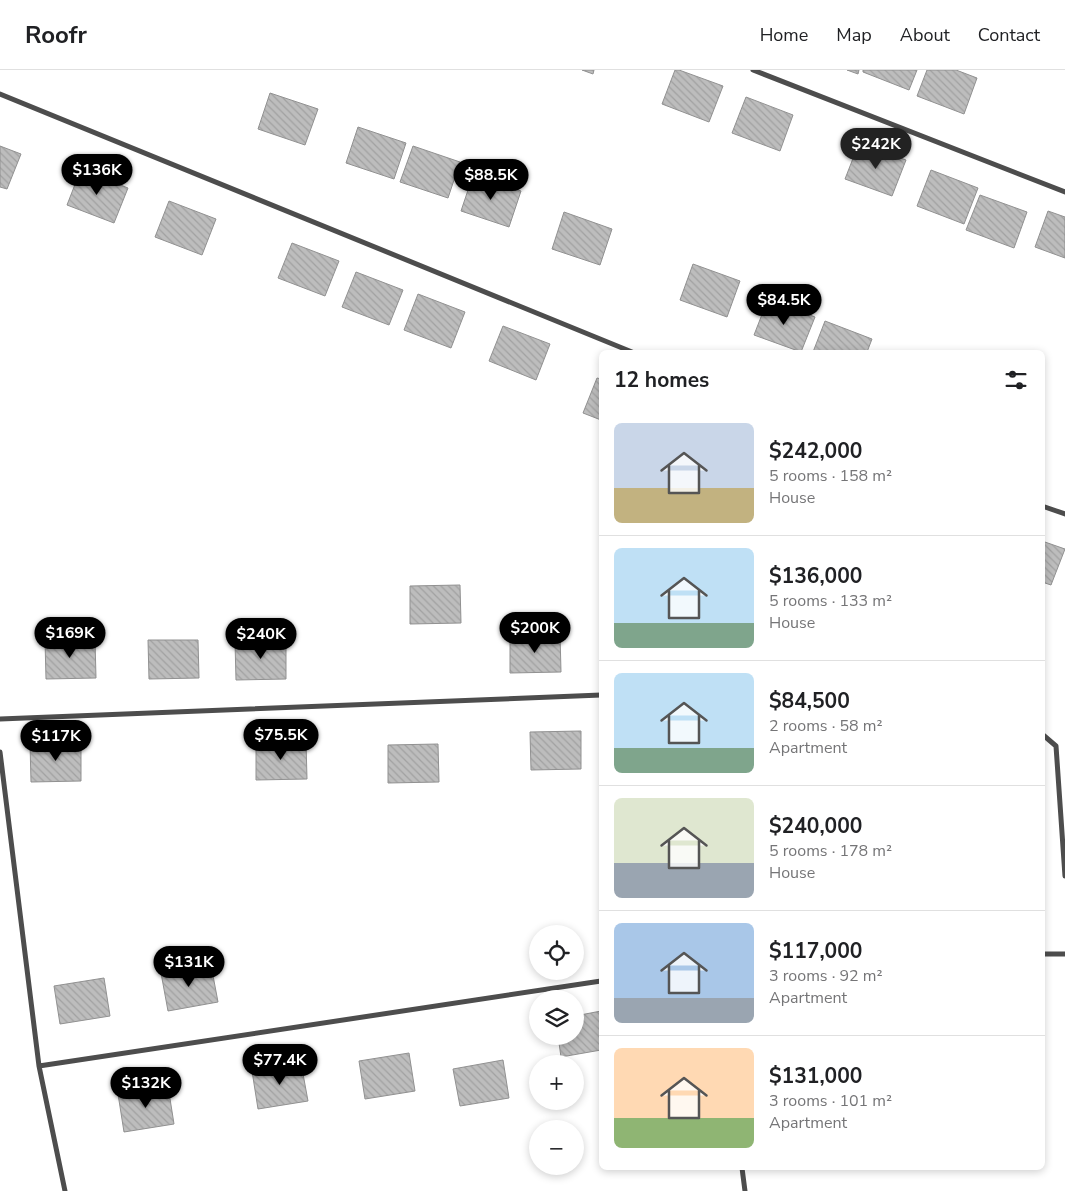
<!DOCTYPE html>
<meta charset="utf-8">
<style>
:root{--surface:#fff;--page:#f2f2f2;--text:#202124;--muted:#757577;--line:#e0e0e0;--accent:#000}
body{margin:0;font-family:"Nunito Sans",sans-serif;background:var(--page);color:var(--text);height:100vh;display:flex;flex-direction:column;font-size:19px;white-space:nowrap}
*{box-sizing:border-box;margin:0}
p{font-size:16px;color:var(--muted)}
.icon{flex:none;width:28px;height:28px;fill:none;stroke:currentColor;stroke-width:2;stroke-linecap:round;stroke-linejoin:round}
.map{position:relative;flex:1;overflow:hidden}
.sheet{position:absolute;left:599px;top:280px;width:446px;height:820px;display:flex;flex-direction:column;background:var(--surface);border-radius:8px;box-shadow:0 2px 8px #0003}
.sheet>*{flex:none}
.buttons{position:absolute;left:529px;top:855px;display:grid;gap:10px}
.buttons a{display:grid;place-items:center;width:55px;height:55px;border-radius:50%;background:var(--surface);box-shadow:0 2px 8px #0003;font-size:25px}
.price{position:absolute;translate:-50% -42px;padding:0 11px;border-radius:18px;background:var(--accent);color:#fff;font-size:16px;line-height:32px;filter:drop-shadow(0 1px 2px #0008)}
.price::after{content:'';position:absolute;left:50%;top:30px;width:15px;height:11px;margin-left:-8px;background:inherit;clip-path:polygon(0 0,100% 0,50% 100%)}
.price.on{background:#222;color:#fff}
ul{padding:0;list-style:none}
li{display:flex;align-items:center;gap:15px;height:125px;padding:0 15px}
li+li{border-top:1px solid var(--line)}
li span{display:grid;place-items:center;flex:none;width:140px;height:100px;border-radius:8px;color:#555}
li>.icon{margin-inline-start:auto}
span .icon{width:60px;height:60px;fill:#fffc;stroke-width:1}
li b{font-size:21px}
h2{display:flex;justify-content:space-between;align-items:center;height:60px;padding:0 15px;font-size:21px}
header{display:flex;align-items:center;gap:30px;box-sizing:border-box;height:70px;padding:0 25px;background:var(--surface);border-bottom:1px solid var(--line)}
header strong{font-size:24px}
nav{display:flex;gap:28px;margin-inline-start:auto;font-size:18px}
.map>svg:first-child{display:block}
.building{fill:url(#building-back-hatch);stroke:#919191}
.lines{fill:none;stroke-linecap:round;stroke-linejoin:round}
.street{stroke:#4d4d4d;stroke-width:5}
</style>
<header>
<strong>Roofr</strong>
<nav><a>Home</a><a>Map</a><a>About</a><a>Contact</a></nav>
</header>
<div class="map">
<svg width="1065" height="1121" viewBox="0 0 1065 1121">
<defs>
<pattern id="building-back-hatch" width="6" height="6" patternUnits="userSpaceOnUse" patternTransform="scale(1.25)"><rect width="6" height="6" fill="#bdbdbd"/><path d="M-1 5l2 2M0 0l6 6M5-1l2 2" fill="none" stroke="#a1a1a1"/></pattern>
</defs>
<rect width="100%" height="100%" fill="#fff"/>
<path class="building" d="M 582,0 L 594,0 L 593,4 Z
M 675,0 L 679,0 L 723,16 L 709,52 L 662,34 Z
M 847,0 L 859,0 L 858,4 Z
M 863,0 L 917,0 L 909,20 L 863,2 Z
M 927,0 L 956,0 L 977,8 L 964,44 L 917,26 Z
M 270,23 L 318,39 L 305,75 L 258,59 Z
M 746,27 L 793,45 L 780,81 L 732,63 Z
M 358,57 L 406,73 L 394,109 L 346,93 Z
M 859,73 L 906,90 L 892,126 L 845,109 Z
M 0,76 L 21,84 L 7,119 L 0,117 Z
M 413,76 L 460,92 L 448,128 L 400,112 Z
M 81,99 L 128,118 L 114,153 L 67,135 Z
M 931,100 L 978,118 L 964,154 L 917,136 Z
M 473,105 L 521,121 L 509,157 L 461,141 Z
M 980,125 L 1027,142 L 1014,178 L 966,160 Z
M 169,131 L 216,149 L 202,185 L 155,167 Z
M 1048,141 L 1065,147 L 1065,188 L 1035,177 Z
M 564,142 L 612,159 L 600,195 L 552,179 Z
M 292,173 L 339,191 L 325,226 L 278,208 Z
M 693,194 L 740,211 L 727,247 L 680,230 Z
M 356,202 L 403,220 L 389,255 L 342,237 Z
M 418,224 L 465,242 L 451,278 L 404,260 Z
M 768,229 L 815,247 L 801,282 L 754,265 Z
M 825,251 L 872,269 L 867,282 L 813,282 Z
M 503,256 L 550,274 L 536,310 L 489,291 Z
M 597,308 L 601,309 L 601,350 L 583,343 Z
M 1042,471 L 1065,479 L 1051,515 L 1042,512 Z
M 460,515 L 461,553 L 410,554 L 410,516 Z
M 560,564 L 561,602 L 510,603 L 510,565 Z
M 45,570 L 95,570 L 96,608 L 46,609 Z
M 148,570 L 198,570 L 199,608 L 149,609 Z
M 286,571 L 286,609 L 236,610 L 235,572 Z
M 581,661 L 581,699 L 531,700 L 530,662 Z
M 306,671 L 307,709 L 256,710 L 256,672 Z
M 81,672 L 81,711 L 31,712 L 30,673 Z
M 438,674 L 439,712 L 388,713 L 388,675 Z
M 211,895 L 218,932 L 168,941 L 161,903 Z
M 104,908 L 110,946 L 60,954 L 54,916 Z
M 601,941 L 601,980 L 561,987 L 558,966 L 575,966 L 575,946 Z
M 409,983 L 415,1021 L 365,1029 L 359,991 Z
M 503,990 L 509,1028 L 460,1036 L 453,999 Z
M 301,993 L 308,1031 L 258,1039 L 252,1001 Z
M 168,1016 L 174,1054 L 124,1062 L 118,1024 Z"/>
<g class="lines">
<path class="street" d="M 753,0 L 1065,122
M 0,24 L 632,282
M 1042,436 L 1065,444
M 0,649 L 601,625
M 1042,664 L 1056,676 L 1065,806
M 0,682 L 39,996 L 65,1121
M 1042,884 L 1065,884
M 39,996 L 601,911
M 742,1098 L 745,1121"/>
</g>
</svg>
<div class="buttons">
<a><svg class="icon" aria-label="locate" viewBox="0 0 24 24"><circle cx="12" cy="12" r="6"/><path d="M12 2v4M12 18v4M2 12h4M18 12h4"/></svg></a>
<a><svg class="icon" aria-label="layers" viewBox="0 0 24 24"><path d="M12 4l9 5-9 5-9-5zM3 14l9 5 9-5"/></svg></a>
<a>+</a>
<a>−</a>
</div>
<b class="price on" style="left:876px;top:100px">$242K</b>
<b class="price" style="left:97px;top:126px">$136K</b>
<b class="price" style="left:491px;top:131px">$88.5K</b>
<b class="price" style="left:784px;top:256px">$84.5K</b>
<b class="price" style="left:535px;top:584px">$200K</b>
<b class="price" style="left:70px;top:589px">$169K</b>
<b class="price" style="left:261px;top:590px">$240K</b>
<b class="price" style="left:281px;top:691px">$75.5K</b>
<b class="price" style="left:56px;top:692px">$117K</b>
<b class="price" style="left:189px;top:918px">$131K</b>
<b class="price" style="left:280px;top:1016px">$77.4K</b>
<b class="price" style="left:146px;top:1039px">$132K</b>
<section class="sheet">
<h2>12 homes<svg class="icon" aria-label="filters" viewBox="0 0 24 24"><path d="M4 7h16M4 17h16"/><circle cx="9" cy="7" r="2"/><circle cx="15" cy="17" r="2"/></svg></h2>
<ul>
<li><span style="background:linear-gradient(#c9d6e8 65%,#c2b280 0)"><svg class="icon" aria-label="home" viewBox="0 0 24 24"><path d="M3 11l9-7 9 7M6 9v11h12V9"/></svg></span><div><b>$242,000</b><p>5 rooms · 158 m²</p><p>House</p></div></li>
<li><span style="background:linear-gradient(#bfe0f5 75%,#7fa58c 0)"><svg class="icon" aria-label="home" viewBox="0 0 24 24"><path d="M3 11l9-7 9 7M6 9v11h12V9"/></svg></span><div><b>$136,000</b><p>5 rooms · 133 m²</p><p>House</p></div></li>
<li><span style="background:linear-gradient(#bfe0f5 75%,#7fa58c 0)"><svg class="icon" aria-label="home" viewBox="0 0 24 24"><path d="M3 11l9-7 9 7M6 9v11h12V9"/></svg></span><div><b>$84,500</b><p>2 rooms · 58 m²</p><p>Apartment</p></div></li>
<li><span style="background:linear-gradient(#dfe7d0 65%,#9aa5b1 0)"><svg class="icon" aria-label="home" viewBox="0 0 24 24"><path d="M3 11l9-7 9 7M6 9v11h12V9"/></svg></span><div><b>$240,000</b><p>5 rooms · 178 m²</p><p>House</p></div></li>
<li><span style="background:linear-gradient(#a9c7e8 75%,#9aa5b1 0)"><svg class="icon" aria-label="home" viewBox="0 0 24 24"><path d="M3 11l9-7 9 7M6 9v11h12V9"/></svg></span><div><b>$117,000</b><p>3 rooms · 92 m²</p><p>Apartment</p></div></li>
<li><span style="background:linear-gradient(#ffd9b3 70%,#8fb573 0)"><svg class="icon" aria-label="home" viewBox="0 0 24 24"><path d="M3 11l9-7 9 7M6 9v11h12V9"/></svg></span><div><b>$131,000</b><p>3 rooms · 101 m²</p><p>Apartment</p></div></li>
</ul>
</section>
</div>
